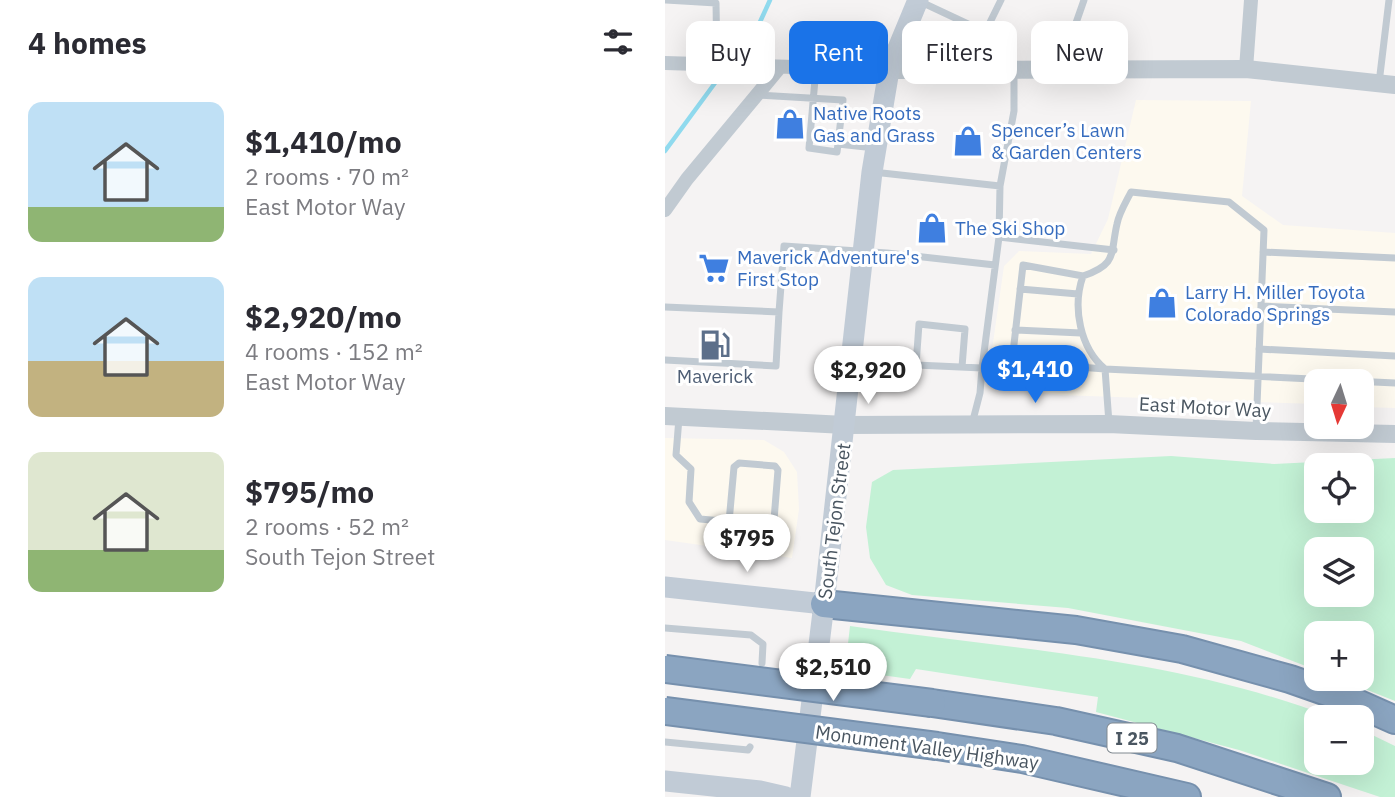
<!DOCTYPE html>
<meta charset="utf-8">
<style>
:root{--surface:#fff;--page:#f7f7f7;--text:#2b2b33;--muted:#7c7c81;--accent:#1a73e8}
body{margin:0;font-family:"IBM Plex Sans",sans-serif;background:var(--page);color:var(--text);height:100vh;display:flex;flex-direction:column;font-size:26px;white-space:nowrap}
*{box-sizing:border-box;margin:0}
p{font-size:23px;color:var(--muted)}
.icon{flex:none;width:38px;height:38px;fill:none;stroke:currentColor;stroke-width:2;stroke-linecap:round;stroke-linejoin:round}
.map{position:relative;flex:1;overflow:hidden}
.panel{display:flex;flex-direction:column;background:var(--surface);width:665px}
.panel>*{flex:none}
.banner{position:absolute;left:21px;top:21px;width:604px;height:63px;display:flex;gap:14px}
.needle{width:46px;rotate:184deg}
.controls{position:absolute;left:639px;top:369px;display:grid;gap:14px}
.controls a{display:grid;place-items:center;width:70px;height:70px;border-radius:14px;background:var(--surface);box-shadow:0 7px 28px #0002;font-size:35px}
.price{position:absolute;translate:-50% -60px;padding:0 16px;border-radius:24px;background:#fff;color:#222;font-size:23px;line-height:46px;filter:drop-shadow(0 2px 4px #0008)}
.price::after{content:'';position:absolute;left:50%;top:42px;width:21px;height:16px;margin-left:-10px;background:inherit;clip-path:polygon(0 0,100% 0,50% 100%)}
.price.on{background:var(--accent);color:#fff}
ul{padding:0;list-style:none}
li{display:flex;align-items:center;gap:21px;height:175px;padding:0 28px}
li span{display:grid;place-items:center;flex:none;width:196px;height:140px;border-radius:14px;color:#555}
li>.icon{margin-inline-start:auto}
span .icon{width:84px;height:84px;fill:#fffc;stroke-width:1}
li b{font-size:30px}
h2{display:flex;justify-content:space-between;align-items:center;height:84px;padding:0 28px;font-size:30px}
.pill{padding:0 24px;border-radius:14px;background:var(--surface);box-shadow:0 7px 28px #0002;font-size:24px;line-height:63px}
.pill.on{background:var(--accent);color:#fff}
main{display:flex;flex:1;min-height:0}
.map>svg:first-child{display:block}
.commercial{fill:#fdf9ef}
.green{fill:#c3f1d5;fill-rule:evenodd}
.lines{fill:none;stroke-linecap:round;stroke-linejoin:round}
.stream{stroke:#90daee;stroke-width:4.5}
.motorway-casing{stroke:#7690ad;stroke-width:30}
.service{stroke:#c1cad2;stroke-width:7}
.minor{stroke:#c1cad2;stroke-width:14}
.tertiary{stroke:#c1cad2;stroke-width:18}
.secondary{stroke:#c1cbd6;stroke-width:21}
.motorway{stroke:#8ba5c1;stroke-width:26}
.motorway-bridge-casing{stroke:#7690ad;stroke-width:30;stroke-linecap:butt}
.motorway-bridge{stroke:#8ba5c1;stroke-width:26}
.labels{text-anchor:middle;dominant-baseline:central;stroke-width:6;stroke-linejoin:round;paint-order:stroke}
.shield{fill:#fff;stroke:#808990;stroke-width:2}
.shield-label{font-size:18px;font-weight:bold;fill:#4a5661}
.shop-label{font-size:19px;fill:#366cbe;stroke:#fff;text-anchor:start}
.service-label{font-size:19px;fill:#4e5e75;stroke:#fff}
.street-label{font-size:19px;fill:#4a5661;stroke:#fff}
</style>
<main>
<section class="panel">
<h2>4 homes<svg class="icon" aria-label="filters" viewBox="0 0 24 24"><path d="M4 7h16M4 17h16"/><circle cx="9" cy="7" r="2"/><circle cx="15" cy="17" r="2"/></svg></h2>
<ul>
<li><span style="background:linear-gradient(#bfe0f5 75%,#8fb573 0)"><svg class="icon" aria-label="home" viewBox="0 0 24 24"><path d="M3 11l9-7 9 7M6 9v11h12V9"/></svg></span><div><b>$1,410/mo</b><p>2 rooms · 70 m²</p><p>East Motor Way</p></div></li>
<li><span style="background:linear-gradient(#bfe0f5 60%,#c2b280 0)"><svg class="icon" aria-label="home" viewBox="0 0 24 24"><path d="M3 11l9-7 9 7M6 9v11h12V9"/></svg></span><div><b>$2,920/mo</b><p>4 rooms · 152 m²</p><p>East Motor Way</p></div></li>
<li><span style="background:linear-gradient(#dfe7d0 70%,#8fb573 0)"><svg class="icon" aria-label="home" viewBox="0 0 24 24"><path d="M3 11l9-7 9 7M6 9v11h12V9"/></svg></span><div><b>$795/mo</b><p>2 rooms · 52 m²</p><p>South Tejon Street</p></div></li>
</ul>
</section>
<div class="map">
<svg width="730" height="797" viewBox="0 0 730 797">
<rect width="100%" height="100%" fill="#f5f3f3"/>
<path class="commercial" d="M 471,100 L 586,101 L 577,196 L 618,225 L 730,233 L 730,408 L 697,407 L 696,382 L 651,382 L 651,404 L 395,395 L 322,385 L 339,266 L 354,251 L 426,254 L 443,219 Z
M 0,438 L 99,440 L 119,452 L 132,472 L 134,509 L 127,558 L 0,540 Z"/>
<path class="green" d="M 506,456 L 609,464 L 730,458 L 730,701 L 675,679 L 696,679 L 696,634 L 651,634 L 651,670 L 576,641 L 403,608 L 247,595 L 221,585 L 205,558 L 201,527 L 207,482 L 228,470 ZM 651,466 L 696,466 L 696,511 L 651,511 ZM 651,550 L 696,550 L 696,595 L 651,595 Z
M 185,626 C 346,649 512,658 666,717 L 651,718 L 651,763 L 696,763 L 697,730 L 730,746 L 730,797 L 715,797 L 574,750 L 431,712 L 433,697 L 251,669 L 245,679 L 180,670 Z"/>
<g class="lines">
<path class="stream" d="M 67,61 L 95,22 L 105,0
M 0,151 L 61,68"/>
<g class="motorway-casing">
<path id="motorway" d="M 159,604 L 411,630 L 517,649 L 625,679 L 685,700 L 730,720
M 267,703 L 391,721 L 512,748 L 662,797
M 272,746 L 357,759 L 522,797"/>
</g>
<path class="service" d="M 1,0 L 51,3 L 52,64
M 254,1 L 320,32
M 151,68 L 144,148 L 172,152 L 173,144 L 210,148
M 302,69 L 336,0
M 405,69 L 405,40 L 419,0
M 349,72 L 349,111 L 335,186 L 334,237 L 317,368 L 323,360 L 440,369 L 730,383
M 714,83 L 724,0
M 94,95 L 178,100 L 173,144
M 208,172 L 335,186
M 334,237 L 449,250
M 598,252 L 730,258
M 355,289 L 413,294
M 596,306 L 730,312
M 0,307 L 114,312 L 119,246 L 222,253 L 330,265
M 350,330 L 416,333
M 594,349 L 730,356
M 0,360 L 111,366 L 114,312
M 347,362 L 358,265 L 418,276
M 297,367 L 300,329 L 254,324 L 251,365 L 317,368 L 315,393 L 307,424
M 14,418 L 11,455 L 26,469 L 24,502 L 35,519 L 101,525 L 109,520 L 113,470 L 110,466 L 74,463 L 69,467 L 64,522
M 444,423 L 440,369 C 415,348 407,307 418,276 C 453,264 445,254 452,224 C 454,213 461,202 466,192 L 564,202 L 599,230 L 591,430
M 0,628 L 86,635 L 98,644 L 97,663
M 0,742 L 83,750 L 85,747"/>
<path class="minor" d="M 245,21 L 261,41 L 294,71
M 0,63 L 224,70
M 581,69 L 586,0
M 0,210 L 22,179 L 115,67"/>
<path class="tertiary" d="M 224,70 L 581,69 L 730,85
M 0,416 L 180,425 L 444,424 L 591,431 L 730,434"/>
<path class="secondary" d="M 0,587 L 159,604
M 0,781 L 95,791 L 121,797
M 135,797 L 159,604 L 207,172 L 224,70 L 253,0"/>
<use href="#motorway" class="motorway"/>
<g class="motorway-bridge-casing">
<path id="motorway-bridge" d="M 0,669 L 267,703
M 0,711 L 272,746"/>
</g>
<use href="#motorway-bridge" class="motorway-bridge"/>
</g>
<defs>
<g id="shop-bare" transform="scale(2.415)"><path d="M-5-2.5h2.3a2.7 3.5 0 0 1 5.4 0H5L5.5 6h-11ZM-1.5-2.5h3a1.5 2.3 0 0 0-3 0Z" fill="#3f7fe0" stroke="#fff" stroke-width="2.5" paint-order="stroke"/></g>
<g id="supermarket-bare" transform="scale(2.415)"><path d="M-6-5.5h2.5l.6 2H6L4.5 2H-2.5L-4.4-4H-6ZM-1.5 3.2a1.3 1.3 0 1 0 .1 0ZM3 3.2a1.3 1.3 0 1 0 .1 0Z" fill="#3f7fe0" stroke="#fff" stroke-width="2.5" paint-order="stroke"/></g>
<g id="fuel-bare" transform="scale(2.415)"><path d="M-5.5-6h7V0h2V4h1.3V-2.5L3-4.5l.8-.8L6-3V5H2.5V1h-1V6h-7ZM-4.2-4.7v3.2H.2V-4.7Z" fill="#5c6f8a" stroke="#fff" stroke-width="2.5" paint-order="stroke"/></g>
</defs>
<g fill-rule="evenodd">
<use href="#shop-bare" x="125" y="124"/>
<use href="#shop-bare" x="303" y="141"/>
<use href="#shop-bare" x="267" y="228"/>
<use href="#supermarket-bare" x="49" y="268"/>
<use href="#shop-bare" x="497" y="303"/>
<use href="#fuel-bare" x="50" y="345"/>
</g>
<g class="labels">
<rect class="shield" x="442.5" y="723.5" width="49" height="29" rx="5"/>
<g class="shield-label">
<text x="467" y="738">I 25</text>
</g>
<g class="shop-label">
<text x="148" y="113">Native Roots<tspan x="148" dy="22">Gas and Grass</tspan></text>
<text x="326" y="130">Spencer’s Lawn<tspan x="326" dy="22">&amp; Garden Centers</tspan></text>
<text x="290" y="228">The Ski Shop</text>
<text x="72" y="257">Maverick Adventure's<tspan x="72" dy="22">First Stop</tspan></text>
<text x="520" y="292">Larry H. Miller Toyota<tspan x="520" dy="22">Colorado Springs</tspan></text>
</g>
<g class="service-label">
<text x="50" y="376">Maverick</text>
</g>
<g class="street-label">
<text transform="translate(540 407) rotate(3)">East Motor Way</text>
<text transform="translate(169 521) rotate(-83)">South Tejon Street</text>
<text transform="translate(262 747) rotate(8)">Monument Valley Highway</text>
</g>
</g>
</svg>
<div class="controls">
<a><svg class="needle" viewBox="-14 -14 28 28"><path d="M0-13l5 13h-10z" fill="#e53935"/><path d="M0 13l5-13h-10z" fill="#7c7c81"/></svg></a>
<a><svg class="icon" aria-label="locate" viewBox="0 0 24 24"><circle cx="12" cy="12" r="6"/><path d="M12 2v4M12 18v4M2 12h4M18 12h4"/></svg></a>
<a><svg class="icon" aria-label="layers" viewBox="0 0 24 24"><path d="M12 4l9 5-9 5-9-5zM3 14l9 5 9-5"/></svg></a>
<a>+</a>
<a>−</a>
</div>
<b class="price on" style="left:370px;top:405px">$1,410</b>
<b class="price" style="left:203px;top:406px">$2,920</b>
<b class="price" style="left:82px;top:574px">$795</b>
<b class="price" style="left:168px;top:703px">$2,510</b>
<div class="banner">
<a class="pill">Buy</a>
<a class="pill on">Rent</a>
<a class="pill">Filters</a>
<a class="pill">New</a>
</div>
</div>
</main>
